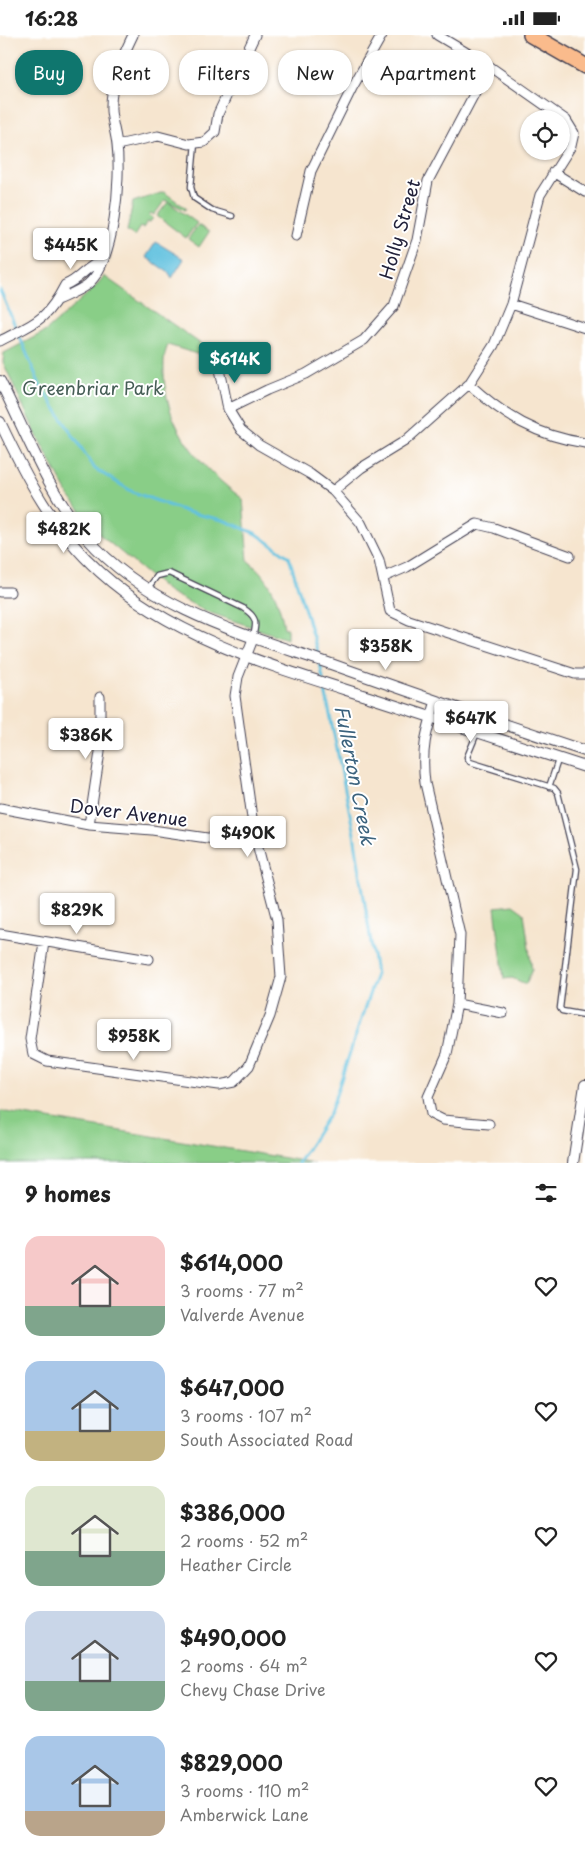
<!DOCTYPE html>
<meta charset="utf-8">
<style>
:root{--surface:#fff;--page:#f2f2f2;--text:#222;--muted:#767676;--accent:#0f766e}
body{margin:0;font-family:"Playpen Sans",sans-serif;background:var(--page);color:var(--text);height:100vh;display:flex;flex-direction:column;font-size:19px;white-space:nowrap}
*{box-sizing:border-box;margin:0}
p{font-size:16px;color:var(--muted)}
.icon{flex:none;width:28px;height:28px;fill:none;stroke:currentColor;stroke-width:2;stroke-linecap:round;stroke-linejoin:round}
.map{position:relative;height:1128px;overflow:hidden}
.panel{display:flex;flex-direction:column;background:var(--surface);flex:1}
.panel>*{flex:none}
.guide{position:absolute;left:15px;top:15px;width:555px;height:45px;display:flex;gap:10px}
.controls{position:absolute;left:520px;top:75px;display:grid;gap:10px}
.controls a{display:grid;place-items:center;width:50px;height:50px;border-radius:50%;background:var(--surface);box-shadow:0 1px 4px #0004;font-size:25px}
.price{position:absolute;translate:-50% -42px;padding:0 11px;border-radius:5px;background:#fff;color:#222;font-size:16px;line-height:32px;filter:drop-shadow(0 1px 2px #0008)}
.price::after{content:'';position:absolute;left:50%;top:30px;width:15px;height:11px;margin-left:-8px;background:inherit;clip-path:polygon(0 0,100% 0,50% 100%)}
.price.active{background:var(--accent);color:#fff}
ul{padding:0;list-style:none}
li{display:flex;align-items:center;gap:15px;height:125px;padding:0 25px}
li span{display:grid;place-items:center;flex:none;width:140px;height:100px;border-radius:15px;color:#555}
li>.icon{margin-inline-start:auto}
span .icon{width:60px;height:60px;fill:#fffc;stroke-width:1}
li b{font-size:21px}
h2{display:flex;justify-content:space-between;align-items:center;height:60px;padding:0 25px;font-size:21px}
.tag{padding:0 18px;border-radius:20px;background:var(--surface);box-shadow:0 1px 4px #0004;font-size:18px;line-height:45px}
.tag.active{background:var(--accent);color:#fff}
.status{display:flex;justify-content:space-between;align-items:center;height:35px;padding:0 25px;background:var(--surface);direction:ltr}
.status svg{height:14px;fill:currentColor}
.map>svg:first-child{display:block}
.green{fill:#89ce87;stroke:#567861}
.water{fill:#61c1df;stroke:#42728d}
.lines{fill:none;stroke-linecap:round;stroke-linejoin:round}
.stream{stroke:#61c1df;stroke-width:3}
.service-casing{stroke:#423f51;stroke-width:7}
.minor-casing{stroke:#423f51;stroke-width:11}
.tertiary-casing{stroke:#423f51;stroke-width:12}
.motorway-casing{stroke:#423f51;stroke-width:18}
.service{stroke:#fff;stroke-width:4.5}
.minor{stroke:#fff;stroke-width:9}
.tertiary{stroke:#fff;stroke-width:10}
.motorway{stroke:#fabb8c;stroke-width:15}
.labels{text-anchor:middle;dominant-baseline:central;stroke-width:4;stroke-linejoin:round;paint-order:stroke}
.street-label{font-size:18px;fill:#22223b;stroke:#fff}
.park-label{font-size:18px;fill:#465e56;stroke:#fff}
.water-label{font-size:19px;font-style:italic;fill:#3b627d;stroke:#fff}
</style>
<div class="status"><b>16:28</b><svg viewBox="0 0 49 12"><path d="M0 12V9h3v3zM5 12V6h3v6zM10 12V3h3v9zM15 12V0h3v12zM26 1h20v11H26zM47 4h2v5h-2z"/></svg></div>
<div class="map">
<svg width="585" height="1128" viewBox="0 0 585 1128">
<rect width="100%" height="100%" fill="#fff"/>
<filter id="ink" filterUnits="userSpaceOnUse"><feTurbulence type="fractalNoise" baseFrequency=".02" numOctaves="2"/><feDisplacementMap in="SourceGraphic" scale="10" xChannelSelector="R" yChannelSelector="G"/><feConvolveMatrix kernelMatrix="1 2 1 2 8 2 1 2 1" color-interpolation-filters="sRGB"/></filter>
<filter id="wash" filterUnits="userSpaceOnUse"><feTurbulence type="fractalNoise" baseFrequency=".0096" numOctaves="4" result="noise"/><feDisplacementMap in="SourceGraphic" scale="20" xChannelSelector="R" yChannelSelector="G"/><feGaussianBlur stdDeviation="1.12" result="paint"/><feColorMatrix in="noise" values="0 0 0 0 0 0 0 0 0 0 0 0 0 0 0 0 0 1.4 0 .05"/><feComposite in="paint" operator="in"/></filter>
<g filter="url(#wash)">
<rect width="100%" height="100%" fill="#f6e5cf"/>
<path class="green" d="M 164,157 L 186,173 L 185,175 L 165,165 L 154,180 L 151,178 L 149,180 L 153,183 L 150,187 L 147,187 L 143,193 L 140,192 L 134,201 L 127,196 L 133,167 Z
M 168,167 L 197,188 L 186,203 L 157,181 Z
M 198,190 L 209,197 L 199,212 L 188,204 Z
M 104,241 L 208,314 L 203,321 L 168,310 C 163,321 164,329 164,340 C 166,394 201,433 243,464 L 248,526 C 270,542 280,567 284,593 L 287,593 L 287,604 L 208,577 L 169,557 L 99,499 L 69,461 L 35,397 L 3,327 L 4,318 L 46,296 L 96,251 Z
M 513,870 L 524,878 L 532,935 L 526,949 L 512,943 L 504,944 L 495,872 Z
M 0,1076 L 285,1123 L 314,1128 L 0,1128 Z"/>
<path class="water" d="M 156,207 L 184,224 L 172,243 L 169,238 L 146,222 Z"/>
<g class="lines">
<path class="stream" d="M 0,255 L 40,350 L 95,434 L 133,457 L 187,477 L 223,485 L 257,499 L 289,522 L 319,622
M 320,628 L 323,644
M 298,1128 L 330,1078 L 376,939 L 354,799 L 324,650"/>
</g>
</g>
<g filter="url(#ink)">
<g class="lines">
<g class="service-casing">
<path id="service" d="M 195,108 L 191,152 L 194,163 L 212,175 L 232,181
M 148,553 L 157,541 L 169,538 L 243,573 C 257,582 257,587 253,602
M 477,698 L 467,722 L 470,727 L 554,753 L 558,758 L 577,834 L 560,973 L 562,976 L 585,980
M 549,752 L 558,725"/>
</g>
<g class="minor-casing">
<path id="minor" d="M 117,110 L 158,101 L 189,109 L 204,107 L 215,97 L 218,79 L 255,0
M 553,137 L 585,157
M 296,201 L 311,136 L 352,53 L 382,0
M 57,265 C 68,260 79,256 88,249 C 115,226 121,144 117,110 C 116,99 112,87 111,76 C 110,48 121,25 133,0
M 511,269 L 585,293
M 0,306 C 34,288 46,287 65,250 C 81,244 87,230 102,226
M 219,329 L 228,374 L 241,395 L 259,410 L 310,439 L 333,456 L 361,488 L 379,525 L 390,576 L 409,585 L 575,639 L 585,639
M 469,349 C 504,381 537,401 585,408
M 228,374 L 267,355 L 306,339 L 364,305 L 394,271 L 417,205 L 428,146 L 489,31
M 333,456 L 361,433 L 405,406 L 469,349 L 494,310 L 511,269 L 540,160 L 571,111 L 574,98 L 566,85 L 489,31 L 437,0
M 384,542 L 407,532 L 477,489 L 494,493 L 570,521
M 0,557 L 10,557
M 436,666 C 426,698 421,715 425,748 L 460,900 L 457,969 L 447,1019 L 428,1062 L 431,1079 L 443,1085 L 489,1089
M 0,773 L 89,790 L 152,795 L 221,805 L 254,797
M 89,790 L 100,717 L 100,662
M 0,899 L 149,924
M 44,907 L 30,1004 L 33,1019 L 47,1026 L 219,1050 L 234,1047 L 249,1031 L 270,981 L 281,942 L 277,885 L 254,797 L 235,661 L 238,642 L 253,604
M 457,969 L 503,978"/>
</g>
<g class="tertiary-casing">
<path id="tertiary" d="M 0,346 C 26,398 48,457 86,502 C 150,575 243,599 331,629 C 415,659 500,688 585,716
M 0,387 C 26,442 53,495 100,537 C 175,605 278,633 372,663 C 443,686 514,709 585,732
M 573,1128 L 585,1050"/>
</g>
<g class="motorway-casing">
<path id="motorway" d="M 531,0 L 585,31"/>
</g>
<use href="#service" class="service"/>
<use href="#minor" class="minor"/>
<use href="#tertiary" class="tertiary"/>
<use href="#motorway" class="motorway"/>
</g>
</g>
<g class="labels">
<g class="street-label">
<text transform="translate(399 194) rotate(-74)">Holly Street</text>
<text transform="translate(129 777) rotate(7)">Dover Avenue</text>
</g>
<g class="park-label">
<text x="93" y="352">Greenbriar Park</text>
</g>
<g class="water-label">
<text transform="translate(356 740) rotate(79)">Fullerton Creek</text>
</g>
</g>
</svg>
<div class="controls">
<a><svg class="icon" aria-label="locate" viewBox="0 0 24 24"><circle cx="12" cy="12" r="6"/><path d="M12 2v4M12 18v4M2 12h4M18 12h4"/></svg></a>
</div>
<b class="price" style="left:71px;top:235px">$445K</b>
<b class="price active" style="left:235px;top:349px">$614K</b>
<b class="price" style="left:64px;top:519px">$482K</b>
<b class="price" style="left:386px;top:636px">$358K</b>
<b class="price" style="left:471px;top:708px">$647K</b>
<b class="price" style="left:86px;top:725px">$386K</b>
<b class="price" style="left:248px;top:823px">$490K</b>
<b class="price" style="left:77px;top:900px">$829K</b>
<b class="price" style="left:134px;top:1026px">$958K</b>
<div class="guide">
<a class="tag active">Buy</a>
<a class="tag">Rent</a>
<a class="tag">Filters</a>
<a class="tag">New</a>
<a class="tag">Apartment</a>
</div>
</div>
<section class="panel">
<h2>9 homes<svg class="icon" aria-label="filters" viewBox="0 0 24 24"><path d="M4 7h16M4 17h16"/><circle cx="9" cy="7" r="2"/><circle cx="15" cy="17" r="2"/></svg></h2>
<ul>
<li><span style="background:linear-gradient(#f6c9c9 70%,#7fa58c 0)"><svg class="icon" aria-label="home" viewBox="0 0 24 24"><path d="M3 11l9-7 9 7M6 9v11h12V9"/></svg></span><div><b>$614,000</b><p>3 rooms · 77 m²</p><p>Valverde Avenue</p></div><svg class="icon" aria-label="heart" viewBox="0 0 24 24"><path d="M12 20l-8-8c-3-5 5-10 8-4 3-6 11-1 8 4z"/></svg></li>
<li><span style="background:linear-gradient(#a9c7e8 70%,#c2b280 0)"><svg class="icon" aria-label="home" viewBox="0 0 24 24"><path d="M3 11l9-7 9 7M6 9v11h12V9"/></svg></span><div><b>$647,000</b><p>3 rooms · 107 m²</p><p>South Associated Road</p></div><svg class="icon" aria-label="heart" viewBox="0 0 24 24"><path d="M12 20l-8-8c-3-5 5-10 8-4 3-6 11-1 8 4z"/></svg></li>
<li><span style="background:linear-gradient(#dfe7d0 65%,#7fa58c 0)"><svg class="icon" aria-label="home" viewBox="0 0 24 24"><path d="M3 11l9-7 9 7M6 9v11h12V9"/></svg></span><div><b>$386,000</b><p>2 rooms · 52 m²</p><p>Heather Circle</p></div><svg class="icon" aria-label="heart" viewBox="0 0 24 24"><path d="M12 20l-8-8c-3-5 5-10 8-4 3-6 11-1 8 4z"/></svg></li>
<li><span style="background:linear-gradient(#c9d6e8 70%,#7fa58c 0)"><svg class="icon" aria-label="home" viewBox="0 0 24 24"><path d="M3 11l9-7 9 7M6 9v11h12V9"/></svg></span><div><b>$490,000</b><p>2 rooms · 64 m²</p><p>Chevy Chase Drive</p></div><svg class="icon" aria-label="heart" viewBox="0 0 24 24"><path d="M12 20l-8-8c-3-5 5-10 8-4 3-6 11-1 8 4z"/></svg></li>
<li><span style="background:linear-gradient(#a9c7e8 75%,#b9a48a 0)"><svg class="icon" aria-label="home" viewBox="0 0 24 24"><path d="M3 11l9-7 9 7M6 9v11h12V9"/></svg></span><div><b>$829,000</b><p>3 rooms · 110 m²</p><p>Amberwick Lane</p></div><svg class="icon" aria-label="heart" viewBox="0 0 24 24"><path d="M12 20l-8-8c-3-5 5-10 8-4 3-6 11-1 8 4z"/></svg></li>
</ul>
</section>
